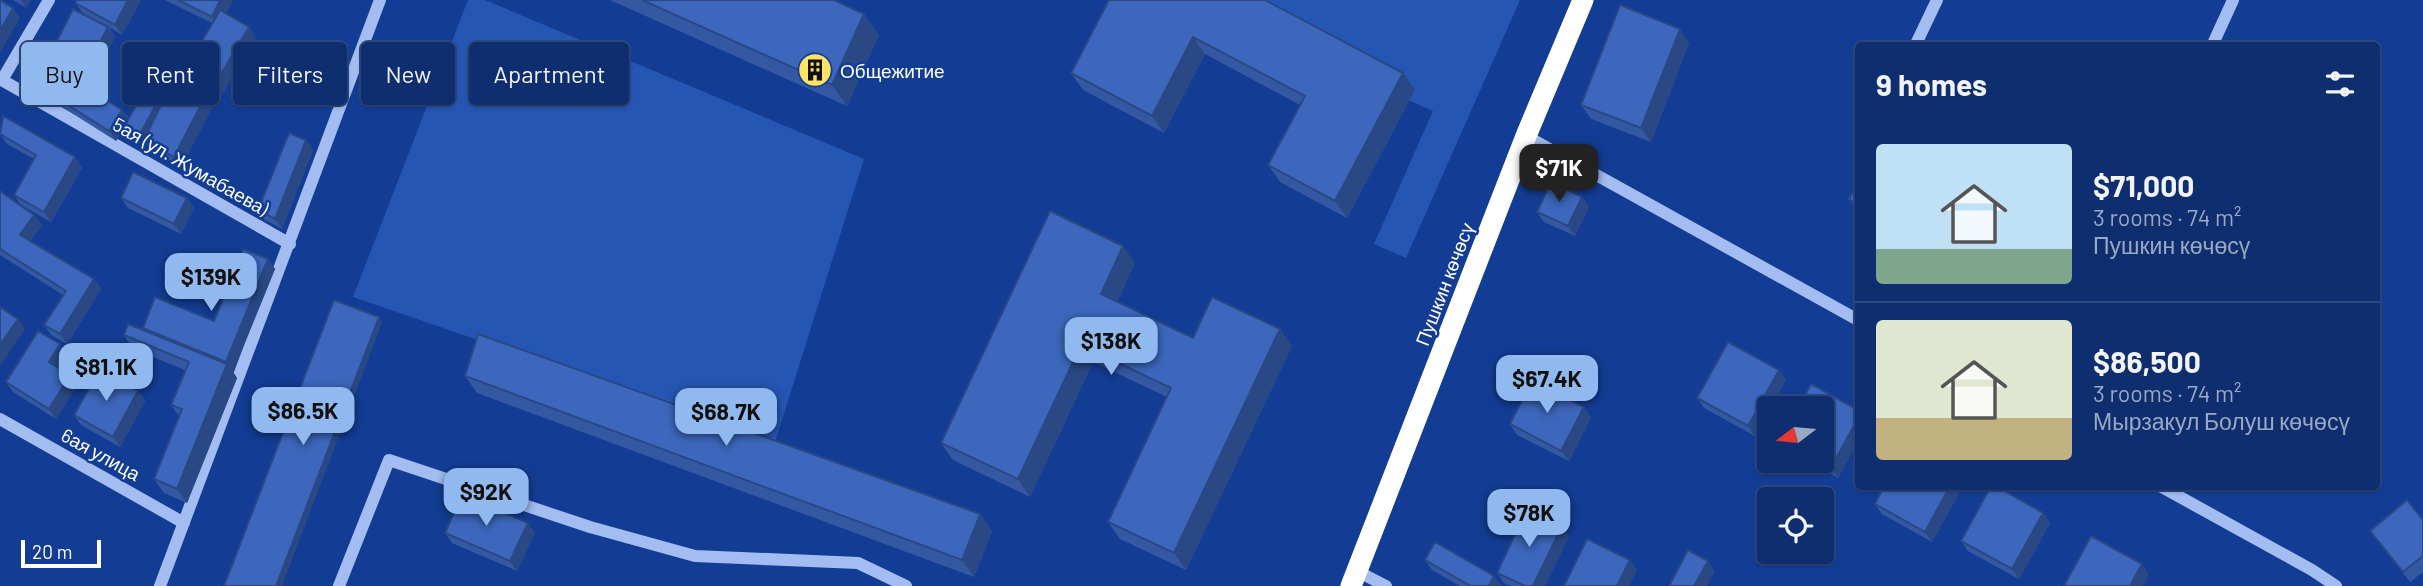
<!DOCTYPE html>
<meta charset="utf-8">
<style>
:root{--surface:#0e2e6f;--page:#1c3a77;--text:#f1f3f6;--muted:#9ba8c3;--line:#2e4a82;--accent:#90b9f0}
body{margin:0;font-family:Barlow,sans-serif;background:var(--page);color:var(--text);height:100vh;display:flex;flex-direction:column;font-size:26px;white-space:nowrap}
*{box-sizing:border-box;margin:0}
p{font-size:23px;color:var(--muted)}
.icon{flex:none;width:38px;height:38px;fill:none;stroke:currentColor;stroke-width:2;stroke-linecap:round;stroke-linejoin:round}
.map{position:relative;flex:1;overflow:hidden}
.side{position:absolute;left:1855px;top:42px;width:525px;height:448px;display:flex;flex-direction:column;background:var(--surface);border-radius:7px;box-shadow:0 2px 5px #0004,0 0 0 2px var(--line)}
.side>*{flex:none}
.banner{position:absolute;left:21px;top:42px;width:665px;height:63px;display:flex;gap:14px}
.needle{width:46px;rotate:254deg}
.fabs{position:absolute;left:1757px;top:396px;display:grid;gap:14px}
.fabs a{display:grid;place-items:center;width:77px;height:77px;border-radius:7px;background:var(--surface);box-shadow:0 2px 5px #0004,0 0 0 2px var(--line);font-size:35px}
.scale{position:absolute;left:21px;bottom:18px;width:80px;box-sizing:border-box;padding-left:7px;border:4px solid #fff;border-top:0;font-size:19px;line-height:24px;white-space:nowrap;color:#fff;-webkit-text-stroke:5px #133d94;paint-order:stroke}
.price{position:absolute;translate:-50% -60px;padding:0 16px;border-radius:14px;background:var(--accent);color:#111;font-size:23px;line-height:46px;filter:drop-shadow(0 2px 4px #0008)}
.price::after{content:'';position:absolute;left:50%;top:42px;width:21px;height:16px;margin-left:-10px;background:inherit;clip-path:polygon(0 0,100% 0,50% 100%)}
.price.current{background:#222;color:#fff}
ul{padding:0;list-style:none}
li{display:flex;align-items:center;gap:21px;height:175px;padding:0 21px}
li+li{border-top:2px solid var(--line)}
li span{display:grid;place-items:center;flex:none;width:196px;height:140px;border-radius:7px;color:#555}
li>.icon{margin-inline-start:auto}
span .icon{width:84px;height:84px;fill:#fffc;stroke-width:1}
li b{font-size:30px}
h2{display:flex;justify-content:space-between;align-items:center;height:84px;padding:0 21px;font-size:30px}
.pill{padding:0 24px;border-radius:7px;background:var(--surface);box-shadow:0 2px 5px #0004,0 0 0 2px var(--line);font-size:24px;line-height:63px}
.pill.current{background:var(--accent);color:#111}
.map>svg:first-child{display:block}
.green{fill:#2656b3}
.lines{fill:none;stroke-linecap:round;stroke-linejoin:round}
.minor{stroke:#a3bdf2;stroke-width:12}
.highway{stroke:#fff;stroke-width:21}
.wall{fill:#3459a2}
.shaded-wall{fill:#2a4884}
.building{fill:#3c67bc;stroke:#2a4884;stroke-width:2}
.labels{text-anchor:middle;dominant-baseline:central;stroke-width:5;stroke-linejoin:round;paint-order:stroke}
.poi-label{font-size:19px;fill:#fff;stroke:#133d94;text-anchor:start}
.street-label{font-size:19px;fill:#fff;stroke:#133d94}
</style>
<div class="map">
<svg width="2423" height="586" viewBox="0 0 2423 586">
<rect width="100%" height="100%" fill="#133d94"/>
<path class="green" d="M 468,0 L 485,0 L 864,159 L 775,442 L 353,297 Z
M 1185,0 L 1520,0 L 1406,258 L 1374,244 L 1433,111 Z"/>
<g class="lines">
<path class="minor" d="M 1915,46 L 1937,0
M 2212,46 L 2233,0
M 0,79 L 290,244
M 2,80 L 49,0
M 1526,136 L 1858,320
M 0,419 L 184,523
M 2160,486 L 2312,570 L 2336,586
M 1357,571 L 1386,586
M 160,586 L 380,0
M 339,586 L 389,460 L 590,527 L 695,556 L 858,563 L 906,586"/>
<path class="highway" d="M 1351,586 L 1526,136 L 1583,0"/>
</g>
<path class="wall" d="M 13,0 L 31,0 L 26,8 Z
M 141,0 L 122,35 L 109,27 L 115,37 L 94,77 L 60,59 L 53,49 L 83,13 L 75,3 Z
M 165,0 L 233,0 L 226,13 L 256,38 L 219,99 L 191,83 L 184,73 L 212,23 Z
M 610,0 L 834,0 L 864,14 L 879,35 L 847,106 Z
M 1109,0 L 1403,73 L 1415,90 L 1347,218 L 1280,182 L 1268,165 L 1300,105 L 1205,54 L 1164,133 L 1083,90 L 1071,73 Z
M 1689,43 L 1651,142 L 1591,119 L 1581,105 Z
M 174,71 L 181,81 L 180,82 L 212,108 L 181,167 L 151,151 L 147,145 L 145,148 L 131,137 L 124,128 L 116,141 L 37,91 L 30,81 L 122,110 L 129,118 Z
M 0,134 L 75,157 L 82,168 L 51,222 L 21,205 L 14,195 L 34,159 L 7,144 Z
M 313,150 L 282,229 L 265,220 L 258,210 Z
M 1858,182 L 1858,211 L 1856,209 L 1849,199 Z
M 0,191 L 34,215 L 42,225 L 30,241 L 94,279 L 101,289 L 67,344 L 51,335 L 44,325 L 63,295 L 0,255 Z
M 1582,197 L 1589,207 L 1575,236 L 1544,222 L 1537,212 Z
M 121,198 L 187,198 L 194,208 L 181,234 L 128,208 Z
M 268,259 L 275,269 L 233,372 L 237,378 L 187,503 L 164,493 L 154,479 L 179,416 L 171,405 L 185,370 L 133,349 L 124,335 L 144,330 L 143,328 L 214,321 Z
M 1135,263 L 1117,302 L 1193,338 L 1292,346 L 1186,570 L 1120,539 L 1108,522 L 1167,397 L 1093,362 L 1030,497 L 953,460 L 941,443 Z
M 60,344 L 67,354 L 58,368 L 77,385 L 56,419 L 13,392 L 6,382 Z
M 1779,370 L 1786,380 L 1769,408 L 1769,410 L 1755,436 L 1704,408 L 1697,398 Z
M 465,376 L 980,514 L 992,531 L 974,577 L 477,393 Z
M 138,391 L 145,401 L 120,447 L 81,425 L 74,415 Z
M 1858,410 L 1858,441 L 1838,478 L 1806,460 L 1822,460 Z
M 1591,417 L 1569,461 L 1517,435 L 1510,424 Z
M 1884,486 L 1963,486 L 1932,542 L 1882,514 L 1875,504 Z
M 2043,513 L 2050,523 L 2019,579 L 1968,551 L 1961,541 Z
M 2423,520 L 2423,572 L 2410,582 L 2370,531 Z
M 445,533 L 535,533 L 517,571 L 452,543 Z
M 1569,536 L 1545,586 L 1511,586 L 1504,583 L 1497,573 Z
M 1425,560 L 1502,586 L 1460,586 L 1432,570 Z"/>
<path class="shaded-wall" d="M 21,0 L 31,0 L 26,8 Z
M 128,0 L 141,0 L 122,35 L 115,25 Z
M 220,0 L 233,0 L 219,27 L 212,17 Z
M 13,8 L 20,18 L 0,53 L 0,31 Z
M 864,14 L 879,35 L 847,106 L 832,85 Z
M 108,27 L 115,37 L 94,77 L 87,67 Z
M 249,27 L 256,38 L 219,99 L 212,89 Z
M 1680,29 L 1689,43 L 1651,142 L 1641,128 Z
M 1193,37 L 1205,54 L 1164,133 L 1152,116 Z
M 174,71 L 181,81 L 148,143 L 144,140 L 147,145 L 145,148 L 138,138 Z
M 1403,73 L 1415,90 L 1347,218 L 1335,201 Z
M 205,97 L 212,108 L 181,167 L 174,157 Z
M 122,110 L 130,120 L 116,141 L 109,131 Z
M 306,140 L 313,150 L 282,229 L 275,219 Z
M 75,157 L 82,168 L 51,222 L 44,212 Z
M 1582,197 L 1589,207 L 1575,236 L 1568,226 Z
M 187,198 L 194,208 L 181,234 L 174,224 Z
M 34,215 L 42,225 L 27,245 L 20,235 Z
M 1123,246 L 1135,263 L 1113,312 L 1101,294 Z
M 268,259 L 275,269 L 233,372 L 237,378 L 187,503 L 177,489 Z
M 94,279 L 101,289 L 67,344 L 60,334 Z
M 379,317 L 382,323 L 282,586 L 276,586 Z
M 18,319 L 25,329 L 0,366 L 0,345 Z
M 1280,329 L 1292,346 L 1186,570 L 1174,553 Z
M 60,344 L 67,354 L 56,372 L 49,362 Z
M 1081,345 L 1093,362 L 1030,497 L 1018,479 Z
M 1779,370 L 1786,380 L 1771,408 L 1769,408 L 1769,410 L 1755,436 L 1748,426 Z
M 70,375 L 77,385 L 56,419 L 49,409 Z
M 138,391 L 145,401 L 120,447 L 113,437 Z
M 1584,407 L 1591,417 L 1569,461 L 1561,451 Z
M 1858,418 L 1858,441 L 1838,478 L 1831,468 Z
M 1950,486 L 1963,486 L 1932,542 L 1925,532 Z
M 2043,513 L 2050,523 L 2019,579 L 2012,569 Z
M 980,514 L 992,531 L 974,577 L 962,560 Z
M 528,523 L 535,533 L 517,571 L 510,561 Z
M 1562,526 L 1569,536 L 1545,586 L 1533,586 Z
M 1630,560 L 1637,570 L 1629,586 L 1617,586 Z
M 1708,561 L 1715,571 L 1707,586 L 1694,586 Z
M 2142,564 L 2149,574 L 2143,586 L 2130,586 Z
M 1494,576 L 1501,586 L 1489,586 Z"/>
<path class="building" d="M 0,0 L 13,8 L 0,31 Z
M 77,0 L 128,0 L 115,25 L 75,3 Z
M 178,0 L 220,0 L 212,17 Z
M 642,0 L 834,0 L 864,14 L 832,85 Z
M 1109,0 L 1265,0 L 1403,73 L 1335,201 L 1268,165 L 1305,96 L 1193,37 L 1152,116 L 1071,73 Z
M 1620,5 L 1680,29 L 1641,128 L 1581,105 Z
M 73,9 L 108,27 L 87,67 L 53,49 Z
M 220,10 L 249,27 L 212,89 L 184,73 Z
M 43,60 L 122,110 L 109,131 L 30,81 Z
M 160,63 L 174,71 L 138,138 L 124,127 Z
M 174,78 L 205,97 L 174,157 L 144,140 Z
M 3,116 L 75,157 L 44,212 L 14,195 L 36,155 L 0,134 Z
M 289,133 L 306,140 L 275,219 L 258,210 Z
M 133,172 L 187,198 L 174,224 L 121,198 Z
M 1551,182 L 1582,197 L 1568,226 L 1537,212 Z
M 1858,182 L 1858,205 L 1849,199 Z
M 0,191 L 34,215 L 20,235 L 94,279 L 60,334 L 44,325 L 66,291 L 0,249 Z
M 1050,211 L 1123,246 L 1101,294 L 1193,338 L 1212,297 L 1280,329 L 1174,553 L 1108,522 L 1171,388 L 1081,345 L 1018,479 L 941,443 Z
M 243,249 L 268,259 L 226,362 L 143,328 L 155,297 L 214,321 Z
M 334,300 L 379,317 L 276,586 L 224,586 Z
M 0,307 L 18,319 L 0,345 Z
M 128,324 L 227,364 L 177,489 L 154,479 L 182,409 L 171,405 L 189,362 L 124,335 Z
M 38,331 L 60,344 L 49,362 L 70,375 L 49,409 L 6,382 Z
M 478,334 L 980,514 L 962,560 L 465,376 Z
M 1728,342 L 1779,370 L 1748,426 L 1697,398 Z
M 100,369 L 138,391 L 113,437 L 74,415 Z
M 1532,380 L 1584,407 L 1561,451 L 1510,424 Z
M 1811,384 L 1858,410 L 1858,418 L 1831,468 L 1817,460 L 1822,460 L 1822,408 L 1798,408 Z
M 1884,486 L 1950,486 L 1925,532 L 1875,504 Z
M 1991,486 L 1996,486 L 2043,513 L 2012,569 L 1961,541 Z
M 462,494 L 528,523 L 510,561 L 445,533 Z
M 2407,500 L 2423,520 L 2423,556 L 2403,572 L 2370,531 Z
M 1527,509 L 1562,526 L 1533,586 L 1525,586 L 1497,573 Z
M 2091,536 L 2142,564 L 2130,586 L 2064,586 Z
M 1587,539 L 1630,560 L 1617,586 L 1564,586 Z
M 1435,542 L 1494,576 L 1489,586 L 1471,586 L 1425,560 Z
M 1688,550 L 1708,561 L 1694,586 L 1669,586 Z"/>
<defs>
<g id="building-disc" transform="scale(1.75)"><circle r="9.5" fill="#ffe464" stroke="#133d94"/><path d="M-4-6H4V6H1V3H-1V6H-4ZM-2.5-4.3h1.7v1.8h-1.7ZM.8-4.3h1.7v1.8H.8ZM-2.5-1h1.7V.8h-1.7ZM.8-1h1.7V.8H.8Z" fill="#111"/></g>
</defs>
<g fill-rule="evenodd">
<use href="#building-disc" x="815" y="70"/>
</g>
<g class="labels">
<g class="poi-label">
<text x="840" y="70">Общежитие</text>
</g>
<g class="street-label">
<text transform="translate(191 166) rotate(30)">5ая (ул. Жумабаева)</text>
<text transform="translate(1444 284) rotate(-69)">Пушкин көчөсү</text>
<text transform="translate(101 454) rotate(29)">6ая улица</text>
</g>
</g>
</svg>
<div class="fabs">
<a><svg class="needle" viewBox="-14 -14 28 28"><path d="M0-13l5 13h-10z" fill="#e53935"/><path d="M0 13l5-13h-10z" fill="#9ba8c3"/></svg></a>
<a><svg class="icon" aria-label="locate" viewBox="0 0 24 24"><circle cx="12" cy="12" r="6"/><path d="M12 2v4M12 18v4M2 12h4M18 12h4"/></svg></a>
</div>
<div class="scale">20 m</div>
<b class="price current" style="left:1559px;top:204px">$71K</b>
<b class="price" style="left:211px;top:313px">$139K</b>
<b class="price" style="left:1111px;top:377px">$138K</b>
<b class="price" style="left:106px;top:403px">$81.1K</b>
<b class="price" style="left:1547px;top:415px">$67.4K</b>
<b class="price" style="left:303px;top:447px">$86.5K</b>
<b class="price" style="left:726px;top:448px">$68.7K</b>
<b class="price" style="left:486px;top:528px">$92K</b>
<b class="price" style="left:1529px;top:549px">$78K</b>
<div class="banner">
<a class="pill current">Buy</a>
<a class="pill">Rent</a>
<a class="pill">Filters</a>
<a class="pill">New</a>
<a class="pill">Apartment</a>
</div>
<section class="side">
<h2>9 homes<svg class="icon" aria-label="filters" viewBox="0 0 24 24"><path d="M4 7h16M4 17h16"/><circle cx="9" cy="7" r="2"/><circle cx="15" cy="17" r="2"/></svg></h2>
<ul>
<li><span style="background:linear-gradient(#bfe0f5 75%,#7fa58c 0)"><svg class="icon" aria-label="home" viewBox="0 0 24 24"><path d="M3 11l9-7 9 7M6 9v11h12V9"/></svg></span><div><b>$71,000</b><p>3 rooms · 74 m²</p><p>Пушкин көчөсү</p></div></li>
<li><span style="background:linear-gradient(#dfe7d0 70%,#c2b280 0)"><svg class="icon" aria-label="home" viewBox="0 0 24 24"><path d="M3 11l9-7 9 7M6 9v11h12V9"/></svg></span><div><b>$86,500</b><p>3 rooms · 74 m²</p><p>Мырзакул Болуш көчөсү</p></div></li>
</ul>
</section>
</div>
